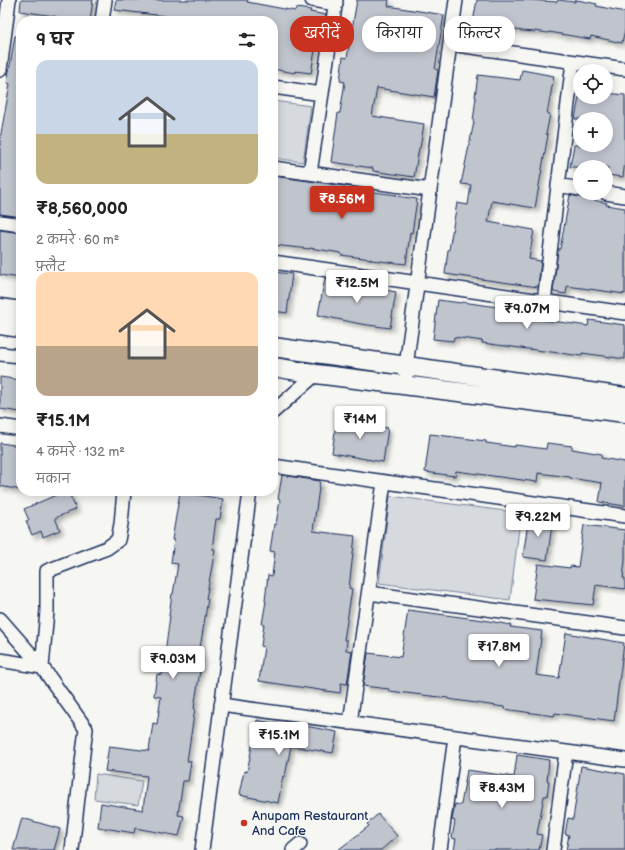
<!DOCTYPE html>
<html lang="hi">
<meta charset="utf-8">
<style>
:root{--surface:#fff;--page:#f2f2f2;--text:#222;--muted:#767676;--accent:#c8321e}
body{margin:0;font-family:"Balsamiq Sans","Playpen Sans Deva",sans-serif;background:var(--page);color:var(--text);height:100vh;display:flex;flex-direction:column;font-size:15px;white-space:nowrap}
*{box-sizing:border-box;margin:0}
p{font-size:13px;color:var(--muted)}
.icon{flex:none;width:22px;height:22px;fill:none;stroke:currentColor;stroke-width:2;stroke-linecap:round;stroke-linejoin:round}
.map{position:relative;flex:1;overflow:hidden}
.sheet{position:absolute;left:16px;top:16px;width:262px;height:480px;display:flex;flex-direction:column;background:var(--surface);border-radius:16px;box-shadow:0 2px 10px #0003}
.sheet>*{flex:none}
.top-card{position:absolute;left:290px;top:16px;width:275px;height:36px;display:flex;gap:8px}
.buttons{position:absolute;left:573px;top:64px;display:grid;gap:8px}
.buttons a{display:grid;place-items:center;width:40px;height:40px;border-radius:50%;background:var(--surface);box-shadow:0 2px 10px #0003;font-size:20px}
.price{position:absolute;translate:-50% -34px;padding:0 9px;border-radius:4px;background:#fff;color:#222;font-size:13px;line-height:26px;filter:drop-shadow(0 1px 2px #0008)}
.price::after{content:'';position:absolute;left:50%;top:24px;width:12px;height:9px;margin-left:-6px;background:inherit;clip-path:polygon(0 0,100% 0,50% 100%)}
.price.current{background:var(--accent);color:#fff}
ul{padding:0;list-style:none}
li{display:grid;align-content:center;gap:8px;height:212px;padding:0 20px}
li span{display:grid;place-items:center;height:124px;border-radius:12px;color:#555}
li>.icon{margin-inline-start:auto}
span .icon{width:72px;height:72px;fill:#fffc;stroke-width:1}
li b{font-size:17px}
h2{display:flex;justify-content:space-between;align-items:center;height:48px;padding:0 20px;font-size:17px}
.tag{padding:0 14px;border-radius:16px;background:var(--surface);box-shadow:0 2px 10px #0003;font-size:14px;line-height:36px}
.tag.current{background:var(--accent);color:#fff}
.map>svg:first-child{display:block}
.green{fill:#d6d9dd;stroke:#78849e}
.building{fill:#c0c4cd;stroke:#1b2f5e;filter:url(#shadow)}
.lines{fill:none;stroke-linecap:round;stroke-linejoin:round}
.street-casing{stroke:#1b2f5e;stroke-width:16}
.secondary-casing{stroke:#1b2f5e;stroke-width:21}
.street{stroke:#f6f6f2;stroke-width:13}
.secondary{stroke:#f6f6f2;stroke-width:18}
.poi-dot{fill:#c8321e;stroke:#f6f6f2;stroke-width:1.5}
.labels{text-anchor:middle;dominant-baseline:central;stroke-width:3;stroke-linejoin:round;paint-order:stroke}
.poi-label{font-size:13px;fill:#1b2f5e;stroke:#f6f6f2;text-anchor:start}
</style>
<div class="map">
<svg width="625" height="850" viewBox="0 0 625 850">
<defs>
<filter id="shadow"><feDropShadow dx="3.5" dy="3.5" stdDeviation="2" flood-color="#0004"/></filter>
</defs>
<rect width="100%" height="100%" fill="#f6f6f2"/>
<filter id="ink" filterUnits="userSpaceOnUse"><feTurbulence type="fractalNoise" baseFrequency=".025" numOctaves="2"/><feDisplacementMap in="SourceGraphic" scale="8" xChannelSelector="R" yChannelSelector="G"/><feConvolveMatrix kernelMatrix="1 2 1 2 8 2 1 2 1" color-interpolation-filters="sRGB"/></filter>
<g filter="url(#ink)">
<path class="green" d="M 273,101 L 311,106 L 303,162 L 273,158 Z
M 390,496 L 521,513 L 510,600 L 379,583 Z
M 96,774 L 142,781 L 138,805 L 94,799 Z"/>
<path class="building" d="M 21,0 L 93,0 L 90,21 L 59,21 L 59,18 L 54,16 L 20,11 Z
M 116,0 L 248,0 L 247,2 L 295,11 L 296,8 L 311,10 L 310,12 L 326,15 L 322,40 L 317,39 L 311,73 L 295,71 L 295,73 L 273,69 L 273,21 L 234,21 L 214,17 L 214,21 L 197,21 L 165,17 L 165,16 L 114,10 Z
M 357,0 L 389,0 L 388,6 L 444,15 L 435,69 L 438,70 L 434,97 L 377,88 L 372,116 L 424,124 L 420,148 L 419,148 L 414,177 L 373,171 L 373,168 L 331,162 L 338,113 L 340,113 L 345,82 L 340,81 L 343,57 L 347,58 Z
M 477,0 L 528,0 L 557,2 L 558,0 L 575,2 L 575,0 L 577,0 L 597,4 L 596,6 L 625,12 L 625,29 L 622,43 L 591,36 L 590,39 L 549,32 L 548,33 L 535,31 L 535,32 L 522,31 L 473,22 Z
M 15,36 L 21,36 L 21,217 L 0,214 L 0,139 L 10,84 L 7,83 Z
M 522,70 L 554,76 L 547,114 L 550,114 L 546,134 L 548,135 L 535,208 L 492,201 L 488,222 L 534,230 L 529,259 L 541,261 L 538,287 L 445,274 L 448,250 L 449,250 L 457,203 L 468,205 L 471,185 L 461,184 L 474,122 L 473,122 L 476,97 L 475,97 L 478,75 L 520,80 Z
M 606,93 L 625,95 L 625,161 L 623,177 L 607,175 L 608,167 L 570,167 L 574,145 L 606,145 L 606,119 L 575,119 L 579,97 L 606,97 Z
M 273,176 L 366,189 L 365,191 L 397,195 L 396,196 L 417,199 L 412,233 L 410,232 L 406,264 L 371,260 L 371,259 L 341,255 L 341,253 L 310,248 L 310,249 L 273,245 L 273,224 L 275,208 L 273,207 Z
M 570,195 L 607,203 L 606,205 L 625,208 L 625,294 L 567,286 L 566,294 L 553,292 L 558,249 L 560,249 Z
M 0,230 L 21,233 L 21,278 L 0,275 Z
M 273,272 L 292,274 L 287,313 L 273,311 Z
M 325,278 L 349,283 L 349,284 L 370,289 L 370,287 L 396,292 L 390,328 L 361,324 L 318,315 Z
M 438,300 L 461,303 L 462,302 L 512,309 L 512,306 L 538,310 L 537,319 L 588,326 L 589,320 L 625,325 L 625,359 L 582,353 L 582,356 L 482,343 L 483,341 L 454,337 L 453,341 L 433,339 Z
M 0,377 L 21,380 L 21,412 L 0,409 Z
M 337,417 L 359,421 L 359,424 L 388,428 L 383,462 L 332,453 Z
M 430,434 L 486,441 L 486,443 L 515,447 L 515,445 L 546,449 L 547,443 L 572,446 L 572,449 L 602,454 L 601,458 L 625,462 L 625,506 L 599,502 L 602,483 L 570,478 L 570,477 L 538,473 L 537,482 L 456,471 L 455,476 L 425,472 Z
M 0,443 L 21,446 L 21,490 L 0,486 Z
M 282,475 L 320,481 L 313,531 L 355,536 L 349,588 L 352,589 L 344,640 L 347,640 L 346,650 L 352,651 L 347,684 L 341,683 L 340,693 L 259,681 L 264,647 L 261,646 L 264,624 L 262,624 L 266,601 L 265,601 L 268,575 L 272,576 L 275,552 L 270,551 L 274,524 L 276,524 L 280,500 L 278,499 Z
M 65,491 L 68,491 L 76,509 L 55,518 L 60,530 L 43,537 L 41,531 L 32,535 L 26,521 L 29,520 L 24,509 Z
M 180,492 L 223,499 L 220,519 L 216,519 L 212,549 L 215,549 L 206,599 L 208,599 L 199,654 L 203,655 L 199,677 L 194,708 L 195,708 L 187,761 L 191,761 L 188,781 L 183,781 L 178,815 L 184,816 L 179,836 L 135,828 L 134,833 L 98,827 L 101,803 L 143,810 L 147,776 L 105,771 L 109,746 L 149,751 L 153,723 L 157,724 L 161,697 L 154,696 L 157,674 L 162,675 L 170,616 L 169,616 L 172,594 L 173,594 L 178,564 L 171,563 L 174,540 L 172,540 Z
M 529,515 L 553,518 L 547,560 L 523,557 Z
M 584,525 L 625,530 L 625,560 L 623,578 L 625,578 L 625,589 L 596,585 L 593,605 L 533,599 L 538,564 L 570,568 L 570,566 L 578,567 Z
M 408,610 L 483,620 L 511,625 L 510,627 L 542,631 L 536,675 L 559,678 L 566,633 L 624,643 L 614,721 L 555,713 L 554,716 L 504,709 L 504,707 L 448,699 L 448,698 L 389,691 L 389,689 L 363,686 L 368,653 L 401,657 Z
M 257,720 L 299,728 L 300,725 L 337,732 L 333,753 L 291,746 L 285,776 L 283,776 L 278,803 L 239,795 L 244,771 L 247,772 Z
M 517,755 L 549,760 L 547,781 L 549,781 L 547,796 L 544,796 L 537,834 L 542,835 L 539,850 L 454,850 L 456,839 L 452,838 L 455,821 L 452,820 L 455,804 L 461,805 L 467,770 L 514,777 Z
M 581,766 L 625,774 L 625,850 L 566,850 L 569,835 L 565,834 L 568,818 L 573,819 Z
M 378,814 L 397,836 L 381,850 L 338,850 L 369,826 L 367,824 Z
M 22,818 L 60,829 L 54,850 L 13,850 Z"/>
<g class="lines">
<g class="street-casing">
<path id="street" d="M 312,0 L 336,4
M 102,21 L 105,0
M 450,44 L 625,69
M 0,70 L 9,0
M 273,87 L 322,94
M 273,168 L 430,190
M 310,173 L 336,0
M 558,185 L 580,189
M 606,193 L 625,196
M 0,222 L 21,225
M 273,262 L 625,313
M 544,302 L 573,62
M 0,354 L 21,356
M 406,375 L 406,366 L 456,0
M 273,412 L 316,374
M 0,426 L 21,429
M 273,466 L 625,516
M 369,593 L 625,628
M 0,619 L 42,667 L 86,729 L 84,745 L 72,850
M 0,660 L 42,667 L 47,611 L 47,571 L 107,548 L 118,540 L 121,524 L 124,491
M 221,705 L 625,760
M 350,723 L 384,482
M 202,850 L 250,491
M 293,850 L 300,844
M 440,850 L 455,737
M 553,850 L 566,752"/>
</g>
<g class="secondary-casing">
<path id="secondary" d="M 0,308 L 21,311
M 0,325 L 21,328
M 273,347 L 625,397
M 273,367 L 316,374 L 625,413"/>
</g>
<use href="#street" class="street"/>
<use href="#secondary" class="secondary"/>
</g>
</g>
<circle class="poi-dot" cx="244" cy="823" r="4"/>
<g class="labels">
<g class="poi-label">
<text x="252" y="816">Anupam Restaurant<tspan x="252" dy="15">And Cafe</tspan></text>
</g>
</g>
</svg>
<div class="buttons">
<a><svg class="icon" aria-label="locate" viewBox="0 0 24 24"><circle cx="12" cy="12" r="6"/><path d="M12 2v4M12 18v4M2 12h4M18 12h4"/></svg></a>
<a>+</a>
<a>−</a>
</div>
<b class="price current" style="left:342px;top:220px">₹8.56M</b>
<b class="price" style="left:357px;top:304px">₹12.5M</b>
<b class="price" style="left:527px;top:330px">₹9.07M</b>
<b class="price" style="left:360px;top:440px">₹14M</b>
<b class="price" style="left:538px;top:538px">₹9.22M</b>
<b class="price" style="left:499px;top:668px">₹17.8M</b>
<b class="price" style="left:173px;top:680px">₹9.03M</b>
<b class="price" style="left:279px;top:756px">₹15.1M</b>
<b class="price" style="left:502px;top:809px">₹8.43M</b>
<div class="top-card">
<a class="tag current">खरीदें</a>
<a class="tag">किराया</a>
<a class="tag">फ़िल्टर</a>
</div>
<section class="sheet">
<h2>9 घर<svg class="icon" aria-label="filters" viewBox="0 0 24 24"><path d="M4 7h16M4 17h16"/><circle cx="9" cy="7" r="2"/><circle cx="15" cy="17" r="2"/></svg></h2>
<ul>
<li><span style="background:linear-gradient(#c9d6e8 60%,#c2b280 0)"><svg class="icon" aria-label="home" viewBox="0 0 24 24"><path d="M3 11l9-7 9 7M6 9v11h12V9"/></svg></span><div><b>₹8,560,000</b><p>2 कमरे · 60 m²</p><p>फ़्लैट</p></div></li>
<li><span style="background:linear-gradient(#ffd9b3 60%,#b9a48a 0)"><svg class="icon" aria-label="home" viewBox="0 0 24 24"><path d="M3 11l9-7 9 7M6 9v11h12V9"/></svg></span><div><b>₹15.1M</b><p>4 कमरे · 132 m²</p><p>मकान</p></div></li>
</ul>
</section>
</div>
